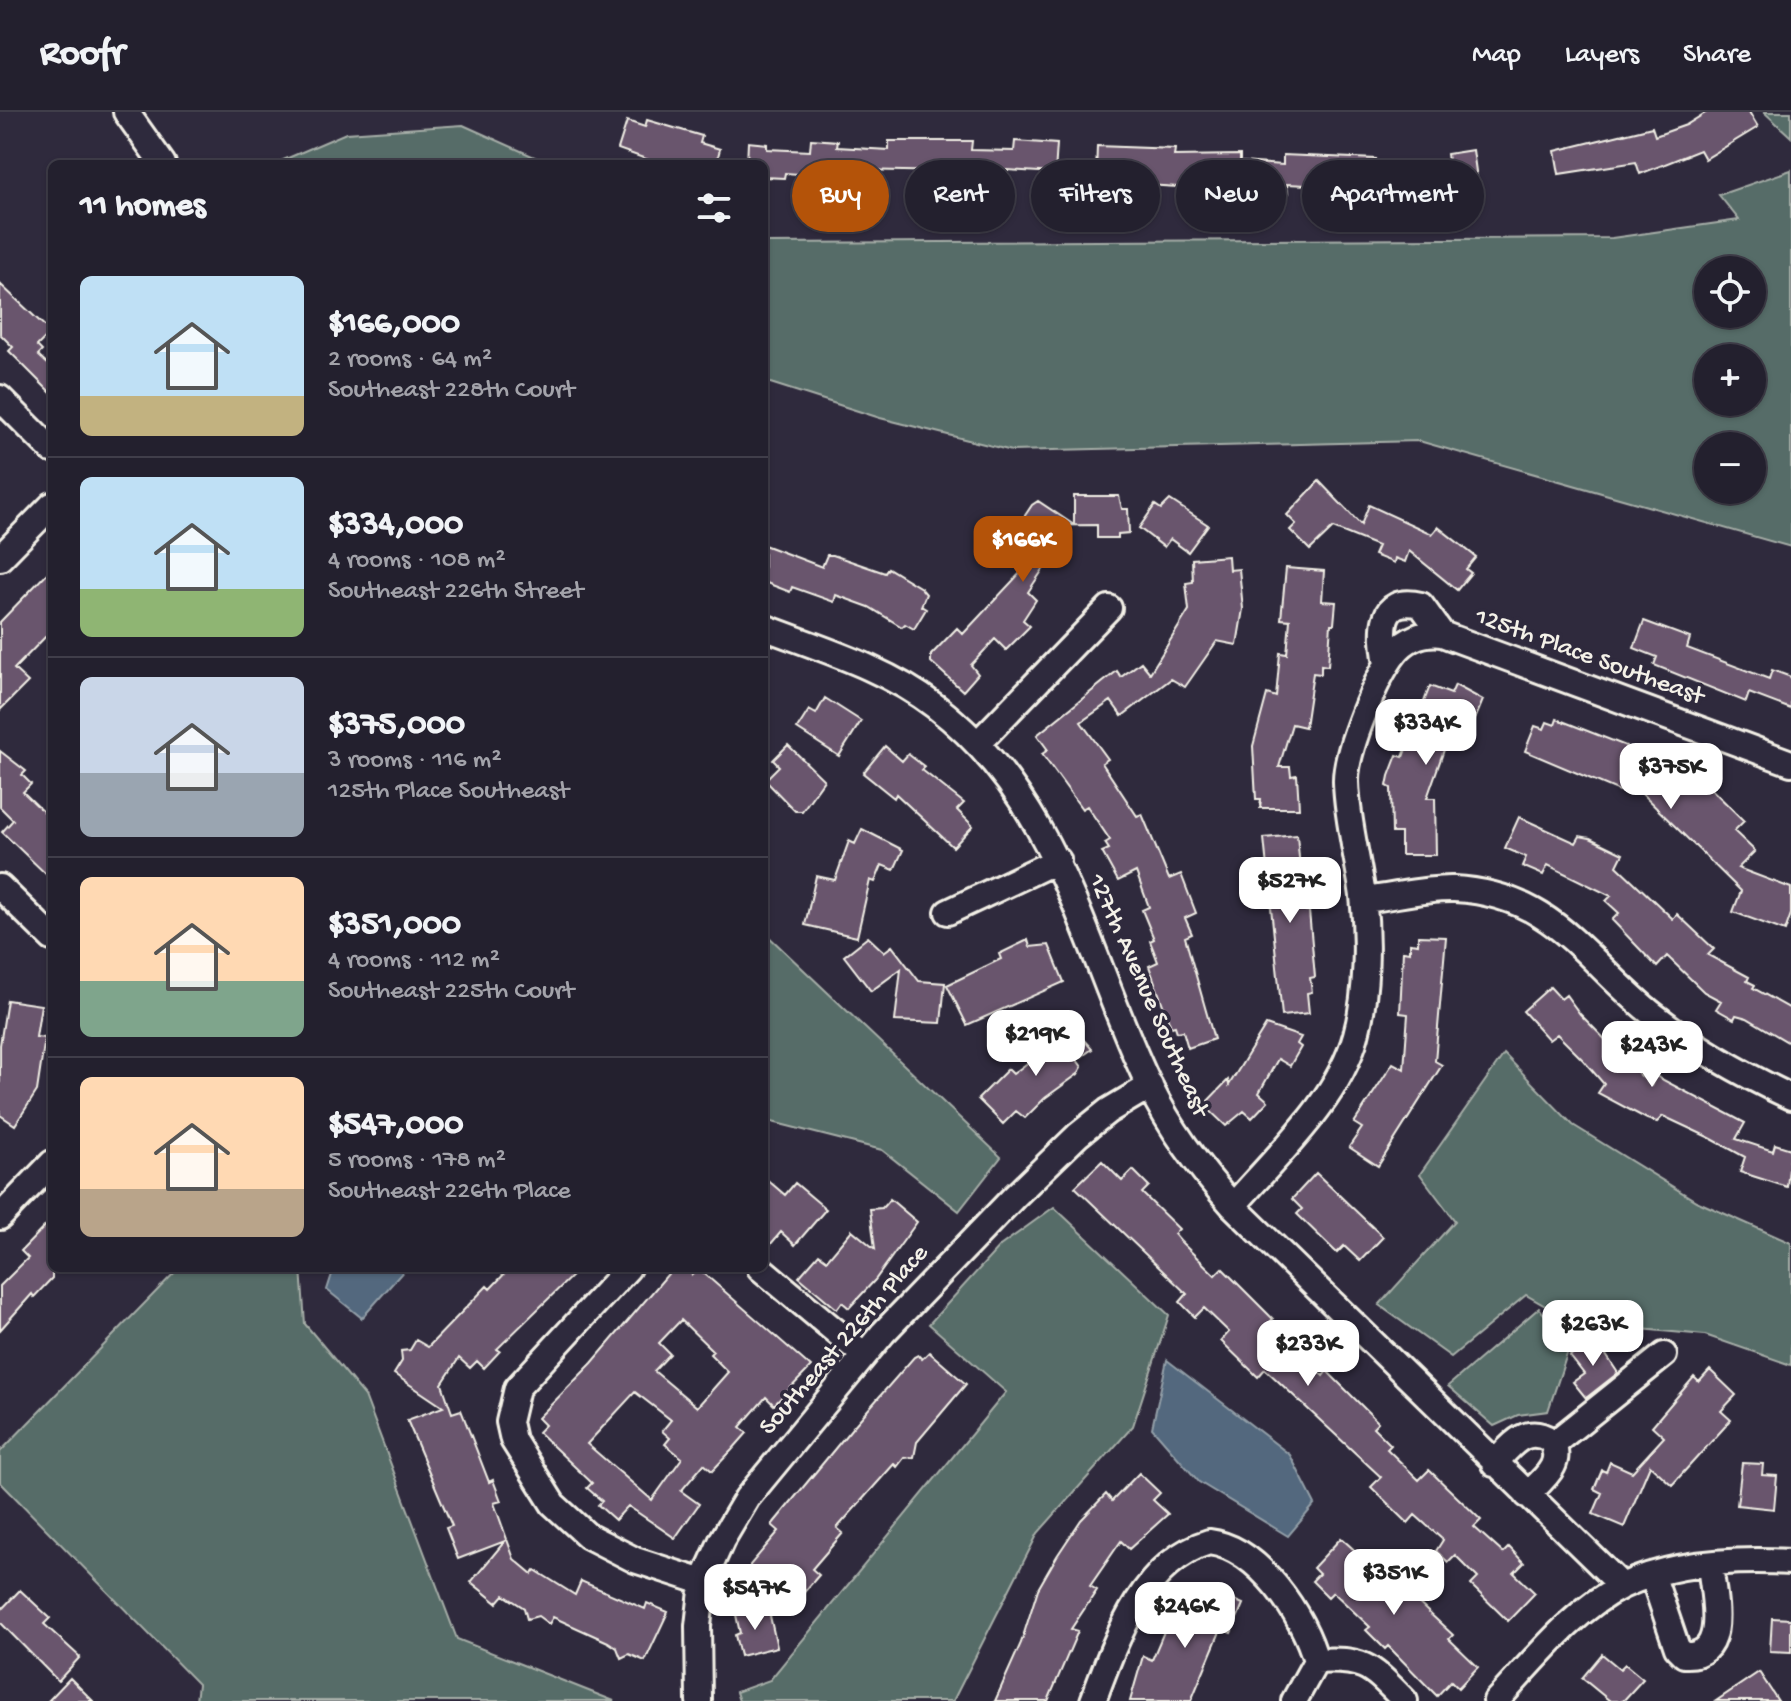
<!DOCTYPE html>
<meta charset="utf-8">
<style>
:root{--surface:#23202e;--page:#2f2d3a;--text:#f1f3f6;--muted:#a3a3aa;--line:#403e4a;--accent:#b45309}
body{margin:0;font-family:"Gochi Hand",sans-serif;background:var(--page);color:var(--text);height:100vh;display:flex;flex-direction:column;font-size:30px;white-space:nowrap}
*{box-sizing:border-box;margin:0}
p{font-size:26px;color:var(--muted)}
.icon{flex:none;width:44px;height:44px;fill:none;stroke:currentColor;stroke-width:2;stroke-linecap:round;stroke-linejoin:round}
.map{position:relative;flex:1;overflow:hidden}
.panel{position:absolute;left:48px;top:48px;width:720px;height:1112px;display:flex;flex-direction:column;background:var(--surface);border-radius:12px;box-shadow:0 2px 6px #0004,0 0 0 2px var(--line)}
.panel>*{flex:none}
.guide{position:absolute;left:792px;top:48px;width:760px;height:72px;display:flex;gap:16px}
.controls{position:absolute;left:1694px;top:144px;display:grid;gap:16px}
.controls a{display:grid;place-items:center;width:72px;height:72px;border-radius:50%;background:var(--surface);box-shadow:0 2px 6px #0004,0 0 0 2px var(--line);font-size:40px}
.price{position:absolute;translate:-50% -68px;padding:0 18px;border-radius:16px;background:#fff;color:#222;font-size:26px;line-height:52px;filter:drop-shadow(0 2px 4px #0008)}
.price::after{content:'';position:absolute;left:50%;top:48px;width:24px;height:18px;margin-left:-12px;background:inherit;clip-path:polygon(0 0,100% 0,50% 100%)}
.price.active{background:var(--accent);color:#fff}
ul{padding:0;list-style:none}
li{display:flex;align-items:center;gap:24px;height:200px;padding:0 32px}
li+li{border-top:2px solid var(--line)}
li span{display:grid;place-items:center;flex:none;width:224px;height:160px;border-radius:12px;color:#555}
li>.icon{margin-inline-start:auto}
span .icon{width:96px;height:96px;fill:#fffc;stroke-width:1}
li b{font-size:34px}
h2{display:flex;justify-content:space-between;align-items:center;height:96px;padding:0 32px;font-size:34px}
.chip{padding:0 28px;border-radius:36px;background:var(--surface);box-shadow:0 2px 6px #0004,0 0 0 2px var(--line);font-size:28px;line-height:72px}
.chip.active{background:var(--accent);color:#fff}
header{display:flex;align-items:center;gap:48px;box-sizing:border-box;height:112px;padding:0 40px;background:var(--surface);border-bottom:2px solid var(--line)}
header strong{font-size:38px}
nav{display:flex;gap:44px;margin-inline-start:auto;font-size:28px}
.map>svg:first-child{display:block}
.green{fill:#576c67;stroke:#a6aea8;stroke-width:2;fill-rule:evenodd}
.water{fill:#52687e;stroke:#939fa8;stroke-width:2}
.building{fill:#69556d;stroke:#f4f1e8;stroke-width:2;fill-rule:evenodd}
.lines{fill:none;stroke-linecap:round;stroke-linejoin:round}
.minor-casing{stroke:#f4f1e8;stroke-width:30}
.minor{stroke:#2f2a3d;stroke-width:24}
.labels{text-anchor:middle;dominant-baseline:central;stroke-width:7;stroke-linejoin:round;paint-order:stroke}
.street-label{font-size:26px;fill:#f4f1e8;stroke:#2f2a3d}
</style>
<header>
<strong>Roofr</strong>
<nav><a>Map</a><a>Layers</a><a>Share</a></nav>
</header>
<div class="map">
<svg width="1791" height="1589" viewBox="0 0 1791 1589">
<rect width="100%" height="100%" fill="#2f2a3d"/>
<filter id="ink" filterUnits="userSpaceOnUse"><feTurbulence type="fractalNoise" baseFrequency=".0125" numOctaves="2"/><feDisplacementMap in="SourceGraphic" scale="16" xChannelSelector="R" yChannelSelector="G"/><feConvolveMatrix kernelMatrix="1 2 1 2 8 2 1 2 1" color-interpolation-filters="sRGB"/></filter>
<g filter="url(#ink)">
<path class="green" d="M 1764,0 L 1791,0 L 1791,25 Z
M 463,13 L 550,52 L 274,52 L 346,21 Z
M 1791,58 L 1791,435 L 1419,329 L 1012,339 L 880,306 L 764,269 L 764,131 L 1612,126 L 1739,108 L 1719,83 ZM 1708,158 L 1752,158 L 1752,202 L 1708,202 ZM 1708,246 L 1752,246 L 1752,290 L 1708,290 ZM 1752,334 L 1752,378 L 1708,378 L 1708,334 Z
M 764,820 L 1001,1045 L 959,1099 L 882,1038 L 764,1008 Z
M 1504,942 L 1573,1013 L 1696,1089 L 1791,1131 L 1791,1253 L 1705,1223 L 1575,1211 L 1526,1183 L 1451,1245 L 1379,1193 L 1455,1109 L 1420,1062 Z
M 1054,1095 L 1169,1203 L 1133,1314 L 1038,1421 L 953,1589 L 739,1589 L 736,1580 L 770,1568 L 1006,1280 L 929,1212 L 1000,1134 Z
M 179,1156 L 301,1156 L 305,1212 L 365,1284 L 457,1527 L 614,1589 L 196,1589 L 198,1572 L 0,1370 L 0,1340 Z
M 1539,1196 L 1570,1233 L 1548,1299 L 1518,1303 L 1494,1314 L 1448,1274 Z"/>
<path class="water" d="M 334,1156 L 406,1156 L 362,1206 L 327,1178 Z
M 1167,1248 L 1290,1343 L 1315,1392 L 1288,1424 L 1199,1370 L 1152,1316 Z"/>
<path class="building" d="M 1707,0 L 1749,0 L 1758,15 L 1705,47 L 1700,38 L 1640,62 L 1636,50 L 1559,62 L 1555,39 L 1652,15 L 1655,24 L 1686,13 Z
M 647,8 L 702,24 L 700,31 L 720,37 L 716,52 L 660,52 L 618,37 L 627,9 L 645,15 Z
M 811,27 L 838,29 L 837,35 L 889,38 L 889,29 L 972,29 L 971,38 L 1014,39 L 1015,29 L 1057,32 L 1055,61 L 991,57 L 991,69 L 946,68 L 947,60 L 859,58 L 859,66 L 785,61 L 784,66 L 764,65 L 764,52 L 747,52 L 748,30 L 767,32 L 767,37 L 810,39 Z
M 1097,34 L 1175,37 L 1174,44 L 1240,43 L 1240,50 L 1283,53 L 1283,43 L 1376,47 L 1375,57 L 1395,57 L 1394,89 L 1349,88 L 1350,75 L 1287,72 L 1288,82 L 1147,73 L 1147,64 L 1096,63 Z
M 1473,38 L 1478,74 L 1430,82 L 1426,53 L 1448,49 L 1447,42 Z
M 0,172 L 51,220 L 37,234 L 42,239 L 38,243 L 52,256 L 52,282 L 9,239 L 13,235 L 0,222 Z
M 1319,369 L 1361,413 L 1369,393 L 1432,422 L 1438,415 L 1476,445 L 1466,457 L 1471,461 L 1457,478 L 1409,439 L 1405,450 L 1395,446 L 1394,451 L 1374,443 L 1378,434 L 1333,416 L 1310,438 L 1290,418 L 1296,412 L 1287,403 Z
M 1074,384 L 1119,384 L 1122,397 L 1128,397 L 1129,421 L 1118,422 L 1118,426 L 1097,426 L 1097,413 L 1020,414 L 1047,432 L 1053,426 L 1060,432 L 1028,480 L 1036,488 L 1023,508 L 1030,514 L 1006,538 L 995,527 L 971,553 L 978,562 L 963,579 L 931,550 L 931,543 L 957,516 L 963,522 L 1024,457 L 1017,452 L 1022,445 L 1006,432 L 1032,393 L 1038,389 L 1074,413 Z
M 1170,388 L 1208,413 L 1188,440 L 1170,427 L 1164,435 L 1139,416 L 1155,393 L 1161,397 Z
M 764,433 L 822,455 L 827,443 L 833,443 L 885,461 L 888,456 L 921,476 L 926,482 L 921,494 L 926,497 L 914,517 L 905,512 L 902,515 L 869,495 L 836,483 L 834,490 L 792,475 L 790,480 L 764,470 Z
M 1228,444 L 1229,458 L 1239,457 L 1243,497 L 1237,533 L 1217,529 L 1185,575 L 1171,567 L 1122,604 L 1111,589 L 1081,610 L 1108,647 L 1102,651 L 1137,704 L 1142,702 L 1169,767 L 1181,762 L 1196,801 L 1185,806 L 1192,822 L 1185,825 L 1214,927 L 1188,936 L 1183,919 L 1177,920 L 1175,914 L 1171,915 L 1149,854 L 1158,850 L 1150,829 L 1154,827 L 1142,798 L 1149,795 L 1136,760 L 1118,769 L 1102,740 L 1109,737 L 1105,731 L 1110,728 L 1087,694 L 1082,697 L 1042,642 L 1048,638 L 1037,623 L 1117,559 L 1121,565 L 1141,550 L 1150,561 L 1189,498 L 1186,471 L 1193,470 L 1192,447 Z
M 52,456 L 52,518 L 14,557 L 28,570 L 0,598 L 0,510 Z
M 1286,456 L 1324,459 L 1322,489 L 1336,490 L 1334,512 L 1331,512 L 1328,554 L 1321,553 L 1321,562 L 1313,561 L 1305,615 L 1292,612 L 1279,655 L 1290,655 L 1291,664 L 1297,663 L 1299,696 L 1260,696 L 1261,687 L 1256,687 L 1253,634 L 1267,582 L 1276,585 L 1280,541 L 1287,542 L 1290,508 L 1281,507 Z
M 1644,509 L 1690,526 L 1687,536 L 1769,567 L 1772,558 L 1791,565 L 1791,597 L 1749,581 L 1746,590 L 1654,553 L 1657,545 L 1634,536 Z
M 1455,573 L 1483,588 L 1474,610 L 1468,608 L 1462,619 L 1451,618 L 1427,686 L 1435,686 L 1436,743 L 1401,743 L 1401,721 L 1392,721 L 1391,676 L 1387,674 L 1389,664 L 1397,643 L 1403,645 L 1430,574 L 1451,582 Z
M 825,586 L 861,609 L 839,644 L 797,617 L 809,598 L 816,602 Z
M 1557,607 L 1626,634 L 1622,644 L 1663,661 L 1666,657 L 1681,671 L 1693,659 L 1744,709 L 1734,719 L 1755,739 L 1738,756 L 1791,776 L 1791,802 L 1785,819 L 1733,800 L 1741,779 L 1633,673 L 1629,683 L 1525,639 L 1535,614 L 1544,617 L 1547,610 L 1555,613 Z
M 788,633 L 824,668 L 802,699 L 795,699 L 765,668 L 779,654 L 773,648 Z
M 885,634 L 902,649 L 908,642 L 925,655 L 922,658 L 964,691 L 957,698 L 973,714 L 953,735 L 896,682 L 894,686 L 863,661 Z
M 0,639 L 26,659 L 22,663 L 31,672 L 23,680 L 52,708 L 52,768 L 2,720 L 13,708 L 0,695 Z
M 1519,705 L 1576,731 L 1580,724 L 1590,726 L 1623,742 L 1617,754 L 1673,807 L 1677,802 L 1714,837 L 1708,843 L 1749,865 L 1747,869 L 1755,873 L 1753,876 L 1791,897 L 1791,932 L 1747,906 L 1736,903 L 1734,907 L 1716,897 L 1721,889 L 1704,880 L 1667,844 L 1657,855 L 1612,808 L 1619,801 L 1606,789 L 1611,784 L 1548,753 L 1543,763 L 1522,754 L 1526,745 L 1505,736 Z
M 862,717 L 903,738 L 894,758 L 882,753 L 875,770 L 870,768 L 857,825 L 805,813 L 816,764 L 835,768 L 849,729 L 855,732 Z
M 1297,723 L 1303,791 L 1306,799 L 1309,799 L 1315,865 L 1310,866 L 1312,880 L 1307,881 L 1309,901 L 1282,904 L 1264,726 Z
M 1418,824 L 1446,825 L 1435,949 L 1442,953 L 1378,1054 L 1349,1035 L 1362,1016 L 1354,1011 L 1393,951 L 1404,957 L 1408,902 L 1400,901 L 1403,839 L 1410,840 L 1410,831 L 1418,832 Z
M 868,825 L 884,840 L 892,834 L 919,869 L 945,871 L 941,911 L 895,909 L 901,857 L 871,879 L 844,844 Z
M 1028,828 L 1030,835 L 1049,833 L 1064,870 L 967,913 L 947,873 L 1001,847 L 999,842 Z
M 1550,875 L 1561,887 L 1566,883 L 1580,902 L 1651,974 L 1656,964 L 1745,1011 L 1736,1027 L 1773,1039 L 1775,1032 L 1791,1037 L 1787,1075 L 1740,1060 L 1745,1045 L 1710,1026 L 1663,1004 L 1657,1010 L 1647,1007 L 1598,981 L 1604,972 L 1583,948 L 1557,922 L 1549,928 L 1523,899 Z
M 7,888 L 41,893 L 36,925 L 45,926 L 37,979 L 15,1013 L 0,1003 L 0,933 Z
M 1266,913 L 1301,925 L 1297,932 L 1301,935 L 1290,954 L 1278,947 L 1259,981 L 1268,989 L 1252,1006 L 1244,999 L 1226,1014 L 1204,993 L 1228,968 L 1229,973 Z
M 1073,916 L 1092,937 L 1077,948 L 1082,955 L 1078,962 L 1045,986 L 1025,1006 L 1016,999 L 1003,1012 L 978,987 L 1008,957 L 1013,962 Z
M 1102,1049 L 1122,1069 L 1133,1058 L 1149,1074 L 1142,1081 L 1179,1117 L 1174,1122 L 1180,1129 L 1215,1163 L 1222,1156 L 1273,1207 L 1263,1217 L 1267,1221 L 1311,1264 L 1317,1258 L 1323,1264 L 1327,1259 L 1378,1310 L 1373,1315 L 1391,1333 L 1387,1337 L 1419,1368 L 1429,1358 L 1481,1408 L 1474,1415 L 1503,1441 L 1509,1435 L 1524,1451 L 1514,1461 L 1535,1481 L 1508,1509 L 1471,1473 L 1478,1466 L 1455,1443 L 1448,1450 L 1436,1439 L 1443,1428 L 1415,1403 L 1408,1411 L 1371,1375 L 1381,1365 L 1265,1257 L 1258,1265 L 1221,1229 L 1229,1220 L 1204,1196 L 1195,1205 L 1180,1190 L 1187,1182 L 1075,1075 Z
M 1316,1061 L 1383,1125 L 1360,1149 L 1344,1134 L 1337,1141 L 1297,1102 L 1302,1097 L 1292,1087 Z
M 764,1065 L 785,1083 L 795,1071 L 826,1097 L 795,1133 L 781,1120 L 764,1140 Z
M 890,1087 L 917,1110 L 875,1168 L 849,1196 L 842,1190 L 837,1197 L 799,1165 L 819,1142 L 827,1148 L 852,1118 L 875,1137 L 870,1097 L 882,1096 Z
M 52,1107 L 52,1166 L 34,1185 L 32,1182 L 0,1218 L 0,1174 L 28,1146 L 21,1139 Z
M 510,1156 L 580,1156 L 497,1237 L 500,1239 L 484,1256 L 477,1249 L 470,1256 L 459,1246 L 442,1272 L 452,1301 L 461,1298 L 489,1370 L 493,1368 L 501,1389 L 494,1391 L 514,1447 L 532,1462 L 535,1458 L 575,1483 L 581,1469 L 645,1497 L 647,1491 L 668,1500 L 645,1549 L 629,1542 L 621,1546 L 617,1536 L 608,1530 L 553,1505 L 549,1512 L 538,1504 L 527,1507 L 524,1496 L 504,1483 L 497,1491 L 471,1470 L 505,1429 L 458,1447 L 446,1416 L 452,1414 L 407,1308 L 443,1295 L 394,1262 L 402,1249 L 401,1239 L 410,1238 L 416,1228 L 428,1235 L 487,1174 L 490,1177 Z
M 673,1156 L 685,1156 L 692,1163 L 699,1157 L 811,1255 L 774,1293 L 766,1285 L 740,1315 L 747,1321 L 732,1338 L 712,1359 L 704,1352 L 681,1379 L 699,1392 L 675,1426 L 628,1394 L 615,1408 L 598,1393 L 602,1389 L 587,1376 L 592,1371 L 538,1320 L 545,1313 L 538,1306 L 592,1251 ZM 681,1208 L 713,1239 L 710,1242 L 728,1260 L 697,1295 L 654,1259 L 670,1242 L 659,1231 ZM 635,1280 L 671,1308 L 662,1319 L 670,1326 L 665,1332 L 682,1346 L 652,1388 L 587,1332 Z
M 1594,1225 L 1618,1261 L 1586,1286 L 1573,1270 L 1584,1262 L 1570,1244 Z
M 929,1240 L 966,1272 L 917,1330 L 914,1345 L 904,1346 L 897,1355 L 894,1352 L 837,1416 L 843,1421 L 812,1457 L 819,1463 L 792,1494 L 750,1459 L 750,1453 L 779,1419 L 772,1413 L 852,1316 L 914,1245 L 918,1243 L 922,1247 Z
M 1710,1258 L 1736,1283 L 1721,1299 L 1731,1308 L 1672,1373 L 1650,1353 L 1624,1415 L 1593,1402 L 1602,1381 L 1594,1377 L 1602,1358 L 1606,1360 L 1610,1350 L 1632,1360 L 1664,1325 L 1652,1314 L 1694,1265 L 1699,1270 Z
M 1742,1351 L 1763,1352 L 1762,1363 L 1777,1364 L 1774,1397 L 1737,1393 Z
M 1139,1361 L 1160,1381 L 1153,1388 L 1168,1402 L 1129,1437 L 1121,1429 L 1090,1474 L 1097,1478 L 1071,1517 L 1078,1519 L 1048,1589 L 995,1589 L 1021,1531 L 1038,1477 L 1057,1444 L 1081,1408 L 1106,1382 L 1112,1389 Z
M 1341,1426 L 1369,1451 L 1372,1448 L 1453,1523 L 1449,1527 L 1478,1555 L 1458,1576 L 1451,1569 L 1437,1584 L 1388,1534 L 1385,1537 L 1366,1518 L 1370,1515 L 1333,1480 L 1328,1485 L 1312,1469 L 1319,1462 L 1313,1456 Z
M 20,1478 L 50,1506 L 44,1512 L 80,1545 L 58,1569 L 0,1510 L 0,1499 Z
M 1215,1480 L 1243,1492 L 1231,1521 L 1221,1517 L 1191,1589 L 1130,1589 L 1143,1544 L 1152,1548 L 1171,1503 L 1181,1507 L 1193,1481 L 1211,1488 Z
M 768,1495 L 777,1535 L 740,1544 L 735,1523 L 740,1521 L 736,1503 Z
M 1772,1506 L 1791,1507 L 1791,1540 L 1770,1539 Z
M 1602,1542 L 1620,1557 L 1625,1552 L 1643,1567 L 1623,1589 L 1610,1589 L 1582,1566 Z
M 1759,1560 L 1778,1589 L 1716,1589 Z
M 70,1566 L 93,1589 L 48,1589 Z"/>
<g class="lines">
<g class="minor-casing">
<path id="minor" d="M 126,0 L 163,52
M 0,286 L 52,338
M 0,446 L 52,393
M 764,515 C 821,537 886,556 935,594 C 1061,690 1085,840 1150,975 C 1172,1020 1200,1057 1233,1094 L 1622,1474
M 1387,553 C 1383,525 1375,482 1421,493 L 1442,522
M 978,631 L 1109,496
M 0,775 L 52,826
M 1364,788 C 1393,785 1425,776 1454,777 C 1556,782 1586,851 1655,904 C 1696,936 1744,963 1791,985
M 948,800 L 1058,748
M 1233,1094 C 1276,1044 1338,989 1356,923 C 1367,882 1368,827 1363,784 C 1358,747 1347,708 1346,670 C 1345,640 1376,565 1395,541 C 1407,526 1424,520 1442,522 L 1791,651
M 0,1105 L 52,1051
M 628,1156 L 517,1276 L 509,1310 L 513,1328 L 553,1392 L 588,1424 L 635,1448 L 703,1470
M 760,1156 L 864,1243
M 1553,1332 L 1664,1243
M 1494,1352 C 1510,1335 1525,1312 1550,1328 C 1566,1351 1543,1367 1527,1383
M 1653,1465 L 1677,1536 L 1684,1543 C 1730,1546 1713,1483 1710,1453
M 699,1589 L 698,1514 L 703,1470 L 722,1428 L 747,1386 L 883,1221 L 1014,1085 L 1078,1023 L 1108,999 L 1150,974
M 1093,1589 C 1115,1530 1142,1450 1209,1430 C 1259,1436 1304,1504 1316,1549
M 1294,1589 L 1316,1549 C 1366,1546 1371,1555 1405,1589
M 1496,1589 C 1533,1550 1573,1498 1622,1474 C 1673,1450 1737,1447 1791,1450"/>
</g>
<use href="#minor" class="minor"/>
</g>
</g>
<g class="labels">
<g class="street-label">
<text transform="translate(1589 546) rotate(20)">125th Place Southeast</text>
<text transform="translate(1147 884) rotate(66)">127th Avenue Southeast</text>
<text transform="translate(845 1229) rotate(-49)">Southeast 226th Place</text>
</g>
</g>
</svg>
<div class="controls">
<a><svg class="icon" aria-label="locate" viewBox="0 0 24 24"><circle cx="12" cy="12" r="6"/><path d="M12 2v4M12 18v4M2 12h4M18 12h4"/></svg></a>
<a>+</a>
<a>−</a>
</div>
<b class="price active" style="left:1023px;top:472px">$166K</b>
<b class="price" style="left:1426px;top:655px">$334K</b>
<b class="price" style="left:1671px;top:699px">$375K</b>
<b class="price" style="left:1290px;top:813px">$527K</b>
<b class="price" style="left:1036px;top:966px">$219K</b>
<b class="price" style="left:1652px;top:977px">$243K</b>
<b class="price" style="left:1593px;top:1256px">$263K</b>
<b class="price" style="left:1308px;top:1276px">$233K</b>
<b class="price" style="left:1394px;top:1505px">$351K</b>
<b class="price" style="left:755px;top:1520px">$547K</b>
<b class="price" style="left:1185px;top:1538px">$246K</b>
<div class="guide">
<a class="chip active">Buy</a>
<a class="chip">Rent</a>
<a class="chip">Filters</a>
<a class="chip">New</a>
<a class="chip">Apartment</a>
</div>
<section class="panel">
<h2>11 homes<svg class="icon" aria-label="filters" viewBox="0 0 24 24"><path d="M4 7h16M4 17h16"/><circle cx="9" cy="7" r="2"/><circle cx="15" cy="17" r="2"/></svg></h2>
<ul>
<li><span style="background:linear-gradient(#bfe0f5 75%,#c2b280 0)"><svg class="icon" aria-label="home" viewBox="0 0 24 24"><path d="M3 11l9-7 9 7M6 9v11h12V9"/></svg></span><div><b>$166,000</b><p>2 rooms · 64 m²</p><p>Southeast 228th Court</p></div></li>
<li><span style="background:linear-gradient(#bfe0f5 70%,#8fb573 0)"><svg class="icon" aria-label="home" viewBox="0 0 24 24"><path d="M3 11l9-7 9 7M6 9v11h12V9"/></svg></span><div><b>$334,000</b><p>4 rooms · 108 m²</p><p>Southeast 226th Street</p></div></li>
<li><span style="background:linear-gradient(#c9d6e8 60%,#9aa5b1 0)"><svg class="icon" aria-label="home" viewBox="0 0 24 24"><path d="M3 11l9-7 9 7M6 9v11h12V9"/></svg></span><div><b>$375,000</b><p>3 rooms · 116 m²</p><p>125th Place Southeast</p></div></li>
<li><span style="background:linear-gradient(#ffd9b3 65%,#7fa58c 0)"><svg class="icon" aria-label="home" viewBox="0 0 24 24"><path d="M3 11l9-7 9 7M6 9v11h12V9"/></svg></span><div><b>$351,000</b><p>4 rooms · 112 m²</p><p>Southeast 225th Court</p></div></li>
<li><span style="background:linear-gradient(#ffd9b3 70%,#b9a48a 0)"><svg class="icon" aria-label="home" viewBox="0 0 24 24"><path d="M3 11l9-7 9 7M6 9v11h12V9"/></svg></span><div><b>$547,000</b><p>5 rooms · 178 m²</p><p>Southeast 226th Place</p></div></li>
</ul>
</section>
</div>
